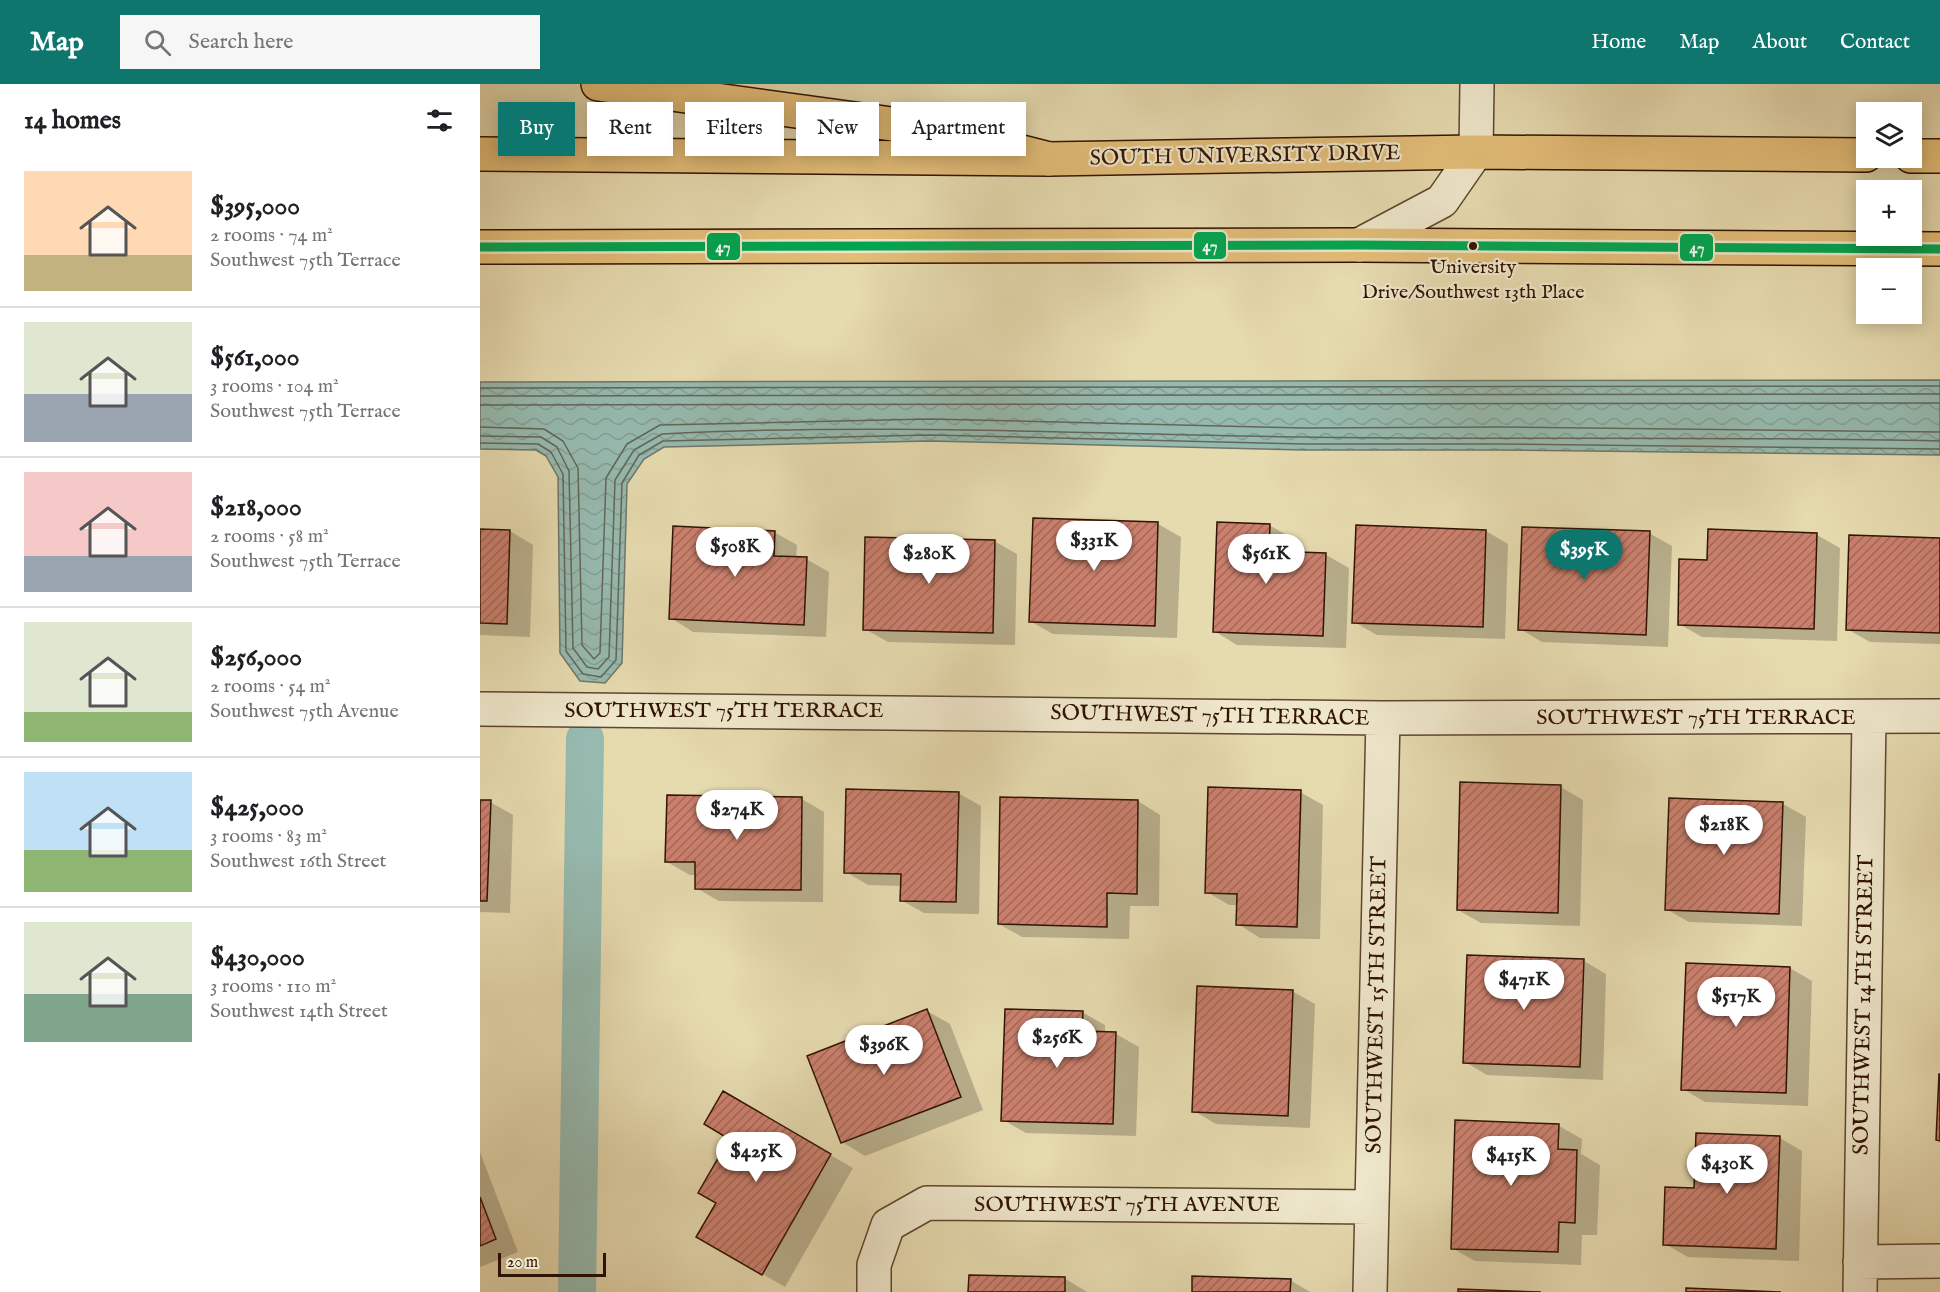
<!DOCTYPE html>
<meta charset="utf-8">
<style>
:root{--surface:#fff;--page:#f6f6f6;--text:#202124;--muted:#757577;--line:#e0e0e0;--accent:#0f766e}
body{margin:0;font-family:"IM FELL English",serif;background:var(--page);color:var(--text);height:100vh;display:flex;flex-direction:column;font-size:22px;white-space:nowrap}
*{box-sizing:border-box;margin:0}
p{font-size:20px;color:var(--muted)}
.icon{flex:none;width:33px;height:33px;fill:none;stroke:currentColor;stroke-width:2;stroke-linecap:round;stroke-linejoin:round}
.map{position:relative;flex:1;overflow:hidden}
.drawer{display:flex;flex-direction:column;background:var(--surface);width:480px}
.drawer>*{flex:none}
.guide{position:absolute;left:18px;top:18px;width:570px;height:54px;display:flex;gap:12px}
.controls{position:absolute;left:1376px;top:18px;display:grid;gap:12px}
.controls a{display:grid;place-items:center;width:66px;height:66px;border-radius:0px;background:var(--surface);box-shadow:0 3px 15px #0003;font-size:30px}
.scale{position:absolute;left:18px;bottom:15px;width:108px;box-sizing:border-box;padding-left:6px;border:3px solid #311303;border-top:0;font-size:16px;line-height:21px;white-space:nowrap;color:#311303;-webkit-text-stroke:4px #efe7cb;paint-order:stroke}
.price{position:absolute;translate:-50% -51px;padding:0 14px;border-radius:21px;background:#fff;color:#222;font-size:20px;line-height:39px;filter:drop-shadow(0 2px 3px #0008)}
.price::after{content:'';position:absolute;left:50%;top:36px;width:18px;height:14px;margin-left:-9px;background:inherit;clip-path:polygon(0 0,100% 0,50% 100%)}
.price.current{background:var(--accent);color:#fff}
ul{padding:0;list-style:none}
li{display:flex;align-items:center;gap:18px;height:150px;padding:0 24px}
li+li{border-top:2px solid var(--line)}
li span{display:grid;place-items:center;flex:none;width:168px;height:120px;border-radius:0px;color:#555}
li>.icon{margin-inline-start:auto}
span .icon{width:72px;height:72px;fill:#fffc;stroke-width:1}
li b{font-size:26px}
h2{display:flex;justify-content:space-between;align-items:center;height:72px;padding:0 24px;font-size:26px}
.tag{padding:0 21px;border-radius:0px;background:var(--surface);box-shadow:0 3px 15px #0003;font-size:21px;line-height:54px}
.tag.current{background:var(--accent);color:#fff}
header{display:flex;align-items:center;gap:36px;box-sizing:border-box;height:84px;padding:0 30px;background:var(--accent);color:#fff}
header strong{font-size:28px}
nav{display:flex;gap:33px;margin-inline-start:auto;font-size:21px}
.search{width:420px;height:54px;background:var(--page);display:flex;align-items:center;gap:15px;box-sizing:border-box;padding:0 21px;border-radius:0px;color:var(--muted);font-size:22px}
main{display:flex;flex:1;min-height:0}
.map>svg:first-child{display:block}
.water{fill:url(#water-waves);stroke:#6e776a;stroke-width:1.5}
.shadow{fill:#0003}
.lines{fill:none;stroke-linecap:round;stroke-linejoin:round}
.shore{stroke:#646659;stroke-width:1.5}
.canal{stroke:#96baaf;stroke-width:38}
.building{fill:url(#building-hatch);stroke:#311303;stroke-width:1.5}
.minor-casing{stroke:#5e452e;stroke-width:36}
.major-casing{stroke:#311303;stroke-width:36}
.highway-casing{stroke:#311303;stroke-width:36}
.minor{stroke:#efe7cb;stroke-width:33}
.major{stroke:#e3bd78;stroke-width:33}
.highway{stroke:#e3bd78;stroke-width:33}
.bus-1-casing{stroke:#efe7cb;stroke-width:14}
.bus-1{stroke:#00a651;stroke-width:9}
.bus-dot{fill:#311303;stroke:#efe7cb;stroke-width:2}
.labels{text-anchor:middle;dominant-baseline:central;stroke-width:4.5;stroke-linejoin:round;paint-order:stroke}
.bus-label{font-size:20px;fill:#311303;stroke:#efe7cb}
.street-label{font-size:22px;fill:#311303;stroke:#efe7cb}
.line-badge{stroke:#efe7cb;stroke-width:2}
.badge-label{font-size:16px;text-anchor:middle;font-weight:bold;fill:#fff}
</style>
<header>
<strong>Map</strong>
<div class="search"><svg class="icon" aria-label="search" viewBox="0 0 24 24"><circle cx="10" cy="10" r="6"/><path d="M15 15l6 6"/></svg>Search here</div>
<nav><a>Home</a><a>Map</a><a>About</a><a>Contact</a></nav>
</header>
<main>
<section class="drawer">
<h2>14 homes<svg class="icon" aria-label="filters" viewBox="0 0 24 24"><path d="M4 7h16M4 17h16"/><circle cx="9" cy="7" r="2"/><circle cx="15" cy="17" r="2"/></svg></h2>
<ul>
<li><span style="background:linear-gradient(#ffd9b3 70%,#c2b280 0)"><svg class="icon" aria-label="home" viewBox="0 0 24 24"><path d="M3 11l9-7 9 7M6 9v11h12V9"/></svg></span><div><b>$395,000</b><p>2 rooms · 74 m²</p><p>Southwest 75th Terrace</p></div></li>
<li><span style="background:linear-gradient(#dfe7d0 60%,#9aa5b1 0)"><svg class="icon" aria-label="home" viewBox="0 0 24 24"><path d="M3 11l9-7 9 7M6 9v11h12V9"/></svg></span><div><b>$561,000</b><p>3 rooms · 104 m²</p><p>Southwest 75th Terrace</p></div></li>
<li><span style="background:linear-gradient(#f6c9c9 70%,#9aa5b1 0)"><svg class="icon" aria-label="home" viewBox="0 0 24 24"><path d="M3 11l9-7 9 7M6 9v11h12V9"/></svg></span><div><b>$218,000</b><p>2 rooms · 58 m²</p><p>Southwest 75th Terrace</p></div></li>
<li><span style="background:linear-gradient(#dfe7d0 75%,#8fb573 0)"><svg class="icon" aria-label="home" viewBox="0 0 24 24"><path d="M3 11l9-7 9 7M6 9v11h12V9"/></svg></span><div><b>$256,000</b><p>2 rooms · 54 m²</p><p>Southwest 75th Avenue</p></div></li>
<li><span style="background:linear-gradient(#bfe0f5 65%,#8fb573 0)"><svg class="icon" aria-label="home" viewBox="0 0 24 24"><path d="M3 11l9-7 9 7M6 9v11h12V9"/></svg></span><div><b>$425,000</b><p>3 rooms · 83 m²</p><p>Southwest 16th Street</p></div></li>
<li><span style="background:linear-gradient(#dfe7d0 60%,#7fa58c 0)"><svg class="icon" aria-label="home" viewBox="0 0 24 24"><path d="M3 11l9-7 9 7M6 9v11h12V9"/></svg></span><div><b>$430,000</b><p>3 rooms · 110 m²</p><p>Southwest 14th Street</p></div></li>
</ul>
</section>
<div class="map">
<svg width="1460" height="1208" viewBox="0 0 1460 1208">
<defs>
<pattern id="water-waves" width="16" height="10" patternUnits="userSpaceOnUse" patternTransform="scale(1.5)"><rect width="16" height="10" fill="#96baaf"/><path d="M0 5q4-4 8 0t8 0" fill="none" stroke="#829f95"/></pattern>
<pattern id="building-hatch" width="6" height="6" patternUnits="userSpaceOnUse" patternTransform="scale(1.5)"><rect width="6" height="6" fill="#cb806e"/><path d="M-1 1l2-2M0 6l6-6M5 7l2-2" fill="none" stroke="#a56858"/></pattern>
</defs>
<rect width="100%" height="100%" fill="#e6daaf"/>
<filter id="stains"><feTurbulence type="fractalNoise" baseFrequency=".00333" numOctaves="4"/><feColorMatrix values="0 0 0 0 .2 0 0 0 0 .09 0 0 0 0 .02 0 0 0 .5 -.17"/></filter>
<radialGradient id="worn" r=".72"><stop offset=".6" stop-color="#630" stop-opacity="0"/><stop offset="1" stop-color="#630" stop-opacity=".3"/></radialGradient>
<path class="water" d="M 1460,296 L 1460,371 L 1019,366 L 826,366 L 449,357 L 184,363 L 164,375 L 147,400 L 142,579 L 125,599 L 100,597 L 80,569 L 78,393 L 66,372 L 56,366 L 0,365 L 0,298 Z"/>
<path class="shadow" d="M 554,436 L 678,440 L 701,453 L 697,554 L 573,550 L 550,537 Z
M 789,441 L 812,454 L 812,469 L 846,471 L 869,484 L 866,564 L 757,561 L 734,547 Z
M 0,447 L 30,447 L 53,461 L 50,553 L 0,551 Z
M 1006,447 L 1028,460 L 1025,555 L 897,551 L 874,538 Z
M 294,448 L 317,461 L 316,474 L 326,475 L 349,488 L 346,553 L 213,548 L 191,534 Z
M 1169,449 L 1192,462 L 1188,563 L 1062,558 L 1040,545 Z
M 1337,451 L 1360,464 L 1357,557 L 1222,553 L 1199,540 L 1229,477 Z
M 1460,455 L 1460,560 L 1390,558 L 1367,545 Z
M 514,457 L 537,470 L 535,561 L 408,558 L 385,545 Z
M 1081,703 L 1103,716 L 1100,842 L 1001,839 L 978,826 Z
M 820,708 L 843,721 L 840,855 L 780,854 L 758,840 L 758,821 L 749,821 L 727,808 Z
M 478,709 L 501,722 L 499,830 L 444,829 L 421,816 L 422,802 L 388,801 L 366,788 Z
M 322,715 L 344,728 L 343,818 L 239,817 L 216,804 L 216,791 L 210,791 L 187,778 Z
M 1190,716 L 1303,720 L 1326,733 L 1322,842 L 1209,838 L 1186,825 Z
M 658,717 L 680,731 L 679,822 L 650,822 L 649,855 L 542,853 L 519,840 Z
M 0,718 L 10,718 L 33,731 L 30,829 L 0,828 Z
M 1104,877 L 1126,890 L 1123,996 L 1007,991 L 985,978 Z
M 1310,884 L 1332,897 L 1328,1022 L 1225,1018 L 1203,1005 Z
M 812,907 L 835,920 L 830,1044 L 736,1040 L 714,1027 Z
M 447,927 L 470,940 L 503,1026 L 385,1072 L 362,1058 Z
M 602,928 L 625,941 L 625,949 L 636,950 L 659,963 L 656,1052 L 546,1049 L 523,1036 Z
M 243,1009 L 373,1084 L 305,1203 L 218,1153 L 238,1119 L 251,1054 Z
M 1079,1042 L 1102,1055 L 1101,1070 L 1120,1081 L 1117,1151 L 1102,1151 L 1101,1181 L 995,1177 L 972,1164 Z
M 1300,1054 L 1322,1067 L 1319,1177 L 1208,1173 L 1185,1160 L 1215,1105 Z
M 0,1068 L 38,1168 L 0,1183 Z
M 584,1194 L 607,1208 L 490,1208 Z
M 810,1196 L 830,1208 L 713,1208 Z"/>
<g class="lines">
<path class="shore" d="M 0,304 L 1460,302
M 0,312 L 1460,310
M 0,321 L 1460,319
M 0,343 L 64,345 L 83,357 L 98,384 L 102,561 L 114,575 L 120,569 L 126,394 L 147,360 L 180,341 L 449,335 L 826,344 L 1020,343 L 1460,348
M 0,352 L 61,353 L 77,363 L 89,387 L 93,564 L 107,583 L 118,585 L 129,573 L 135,396 L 154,366 L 182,350 C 396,339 610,350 824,353 C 1036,356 1248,352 1460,357
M 0,359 L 58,360 L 71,368 L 83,390 L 86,567 L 103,590 L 121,593 L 136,576 L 142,399 L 159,371 L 183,357 L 449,351 L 826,360 L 1020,360 L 1460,365"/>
<path class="canal" d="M 97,1208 L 105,655"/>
</g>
<path class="building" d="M 553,434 L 678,438 L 675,542 L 549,538 Z
M 737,438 L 790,440 L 789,467 L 846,469 L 843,552 L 733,548 Z
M 876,441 L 1006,446 L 1003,543 L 872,539 Z
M 193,442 L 295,447 L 294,472 L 327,473 L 324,541 L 189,535 Z
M 1042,443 L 1170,447 L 1166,551 L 1038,546 Z
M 0,445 L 30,446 L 27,540 L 0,539 Z
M 1228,445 L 1337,449 L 1334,545 L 1198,541 L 1199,475 L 1227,476 Z
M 1369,451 L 1460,454 L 1460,549 L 1366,546 Z
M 385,453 L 515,456 L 513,549 L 383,546 Z
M 980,698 L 1081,701 L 1078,829 L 977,826 Z
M 728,703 L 821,706 L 817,843 L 756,841 L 757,810 L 725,809 Z
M 366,705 L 479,708 L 476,818 L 420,817 L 421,790 L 364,789 Z
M 187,711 L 322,713 L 321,806 L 215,805 L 215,778 L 185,778 Z
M 520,713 L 658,716 L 657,810 L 627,809 L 627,843 L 518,840 Z
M 1189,714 L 1303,718 L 1299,830 L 1185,826 Z
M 0,716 L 11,716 L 7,817 L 0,817 Z
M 987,871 L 1104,875 L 1100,983 L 983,979 Z
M 1206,879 L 1310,883 L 1306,1009 L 1201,1006 Z
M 717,902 L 813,906 L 808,1032 L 712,1028 Z
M 447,925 L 481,1013 L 361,1059 L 327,972 Z
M 525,925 L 603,927 L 602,947 L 636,948 L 633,1040 L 521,1037 Z
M 1459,990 L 1460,990 L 1460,1057 L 1456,1056 Z
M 243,1007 L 351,1070 L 282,1191 L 216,1153 L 236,1119 L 218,1109 L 249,1055 L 224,1040 Z
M 975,1036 L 1079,1040 L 1078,1065 L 1097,1066 L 1095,1139 L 1079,1138 L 1078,1168 L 971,1165 Z
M 1216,1049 L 1300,1052 L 1296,1165 L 1183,1161 L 1185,1103 L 1214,1104 Z
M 0,1113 L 16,1155 L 0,1162 Z
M 489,1191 L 585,1193 L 585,1208 L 488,1208 Z
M 712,1192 L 811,1195 L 810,1208 L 712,1208 Z
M 1206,1204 L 1301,1208 L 1206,1208 Z
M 978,1205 L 1061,1208 L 978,1208 Z"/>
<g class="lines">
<g class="minor-casing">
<path id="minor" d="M 879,161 L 962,117 L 996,68 L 997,0
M 0,625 L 903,634 L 1460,632
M 1380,1178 L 1460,1177
M 394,1208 L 394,1181 L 408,1141 L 447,1119 L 892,1123
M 890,1208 L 903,634
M 1380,1208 L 1389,634"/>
</g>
<g class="major-casing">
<path id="major" d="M 0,70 L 569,75 L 996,68 L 1386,71
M 1431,72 L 1460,72
M 0,163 L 879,161 L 1460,165"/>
</g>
<g class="highway-casing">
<path id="highway" d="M 118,0 L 456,46 L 569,75"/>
</g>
<use href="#minor" class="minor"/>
<use href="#major" class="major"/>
<use href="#highway" class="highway"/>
<g class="bus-1-casing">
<path id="bus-1" d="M 0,163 L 879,161 L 1460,165"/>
</g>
<use href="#bus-1" class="bus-1"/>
</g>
<circle class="bus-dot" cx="993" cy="162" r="5"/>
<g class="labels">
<g class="bus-label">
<text x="993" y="183">University<tspan x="993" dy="25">Drive/Southwest 13th Place</tspan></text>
</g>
<g class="street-label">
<text transform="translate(765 72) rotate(-1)">SOUTH UNIVERSITY DRIVE</text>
<text x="244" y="627">SOUTHWEST 75TH TERRACE</text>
<text transform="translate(730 632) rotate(1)">SOUTHWEST 75TH TERRACE</text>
<text x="1216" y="634">SOUTHWEST 75TH TERRACE</text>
<text transform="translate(897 921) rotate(-89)">SOUTHWEST 15TH STREET</text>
<text transform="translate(1384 921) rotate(-89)">SOUTHWEST 14TH STREET</text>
<text x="647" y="1121">SOUTHWEST 75TH AVENUE</text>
</g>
</g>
<g class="line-badge">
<rect x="713" y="147" width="34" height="29" rx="6" fill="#00a651"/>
<rect x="226" y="148" width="35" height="29" rx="6" fill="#00a651"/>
<rect x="1199" y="149" width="35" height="29" rx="6" fill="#00a651"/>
</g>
<g class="badge-label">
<text x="730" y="167">47</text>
<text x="243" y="168">47</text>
<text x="1217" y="169">47</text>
</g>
<rect width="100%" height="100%" filter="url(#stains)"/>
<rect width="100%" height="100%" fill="url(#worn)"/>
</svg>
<div class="controls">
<a><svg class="icon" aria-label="layers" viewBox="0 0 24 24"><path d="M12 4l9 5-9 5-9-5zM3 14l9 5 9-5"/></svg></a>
<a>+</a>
<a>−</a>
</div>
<div class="scale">20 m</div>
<b class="price" style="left:614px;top:488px">$331K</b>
<b class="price" style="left:255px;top:494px">$508K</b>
<b class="price current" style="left:1104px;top:497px">$395K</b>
<b class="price" style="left:449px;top:501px">$280K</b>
<b class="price" style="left:786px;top:501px">$561K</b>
<b class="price" style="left:257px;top:757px">$274K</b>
<b class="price" style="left:1244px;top:772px">$218K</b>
<b class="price" style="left:1044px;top:927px">$471K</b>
<b class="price" style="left:1256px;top:944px">$517K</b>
<b class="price" style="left:577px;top:985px">$256K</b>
<b class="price" style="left:404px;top:992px">$396K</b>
<b class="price" style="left:276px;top:1099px">$425K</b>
<b class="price" style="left:1031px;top:1103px">$415K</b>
<b class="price" style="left:1247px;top:1111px">$430K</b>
<div class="guide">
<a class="tag current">Buy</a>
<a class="tag">Rent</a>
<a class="tag">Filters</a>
<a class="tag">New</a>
<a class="tag">Apartment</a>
</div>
</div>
</main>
